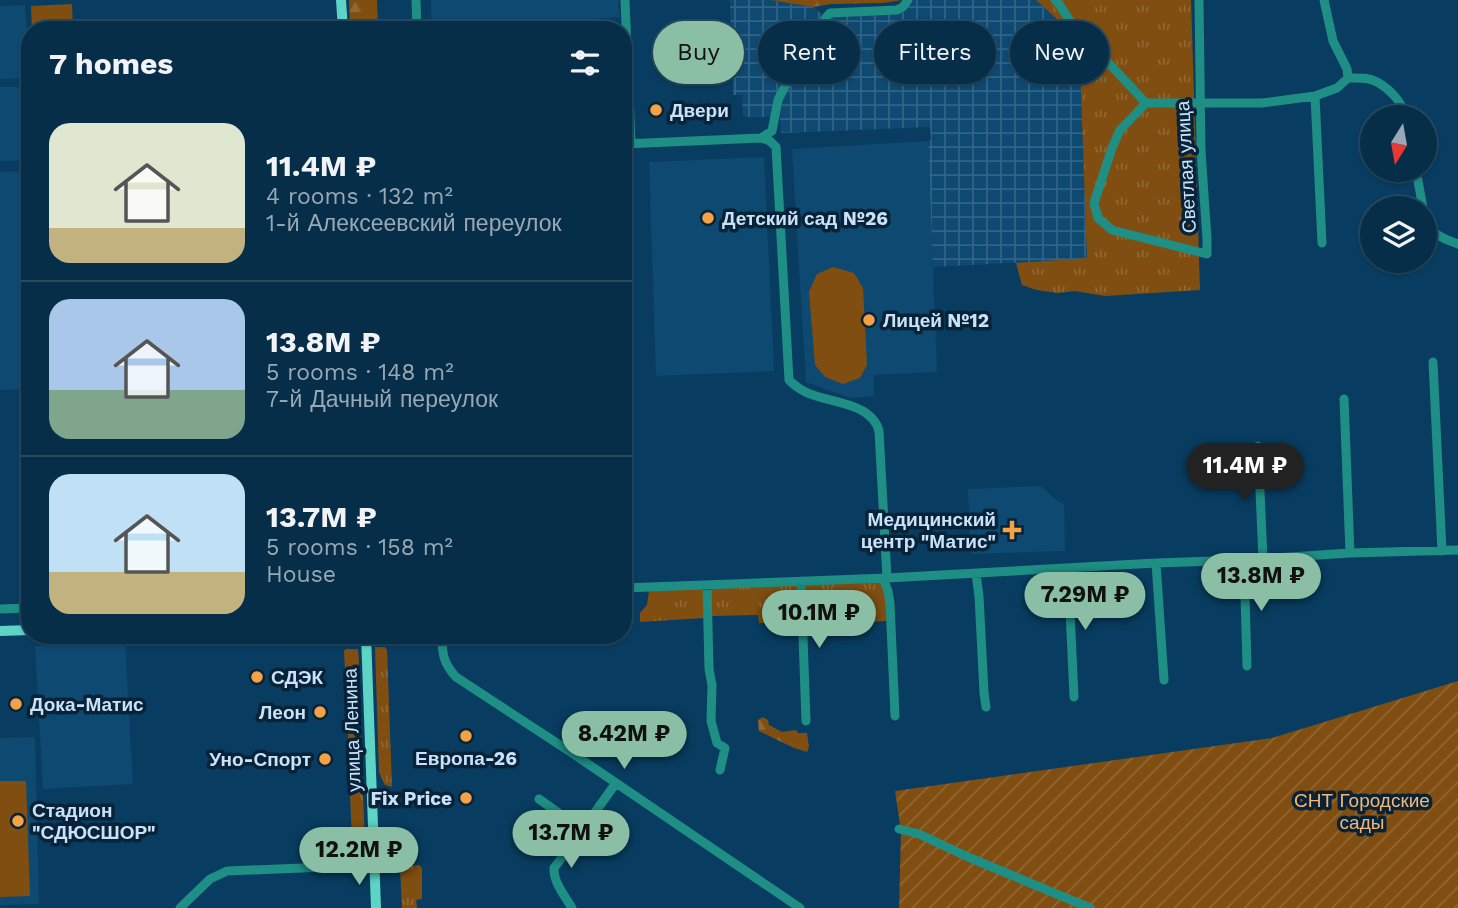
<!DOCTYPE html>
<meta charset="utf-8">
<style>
:root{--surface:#062e49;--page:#143a53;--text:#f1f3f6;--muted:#98a8b4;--line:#274a61;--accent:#8abfa5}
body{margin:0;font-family:"Work Sans",sans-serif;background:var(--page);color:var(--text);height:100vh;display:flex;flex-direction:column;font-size:26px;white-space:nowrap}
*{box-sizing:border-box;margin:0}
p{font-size:23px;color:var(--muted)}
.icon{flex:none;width:38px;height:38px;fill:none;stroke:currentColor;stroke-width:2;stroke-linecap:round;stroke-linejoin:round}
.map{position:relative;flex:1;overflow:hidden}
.drawer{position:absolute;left:21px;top:21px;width:611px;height:623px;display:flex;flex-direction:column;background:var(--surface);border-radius:28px;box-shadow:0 2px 5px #0004,0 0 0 2px var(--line)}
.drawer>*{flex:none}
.guide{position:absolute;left:653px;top:21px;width:665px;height:63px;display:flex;gap:14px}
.needle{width:46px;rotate:191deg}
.controls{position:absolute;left:1360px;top:105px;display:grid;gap:14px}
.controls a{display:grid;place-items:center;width:77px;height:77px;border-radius:50%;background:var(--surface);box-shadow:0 2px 5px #0004,0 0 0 2px var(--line);font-size:35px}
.price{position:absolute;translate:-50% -60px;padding:0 16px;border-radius:24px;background:var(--accent);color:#111;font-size:23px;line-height:46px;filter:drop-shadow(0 2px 4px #0008)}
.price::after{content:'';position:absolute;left:50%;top:42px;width:21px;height:16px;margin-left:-10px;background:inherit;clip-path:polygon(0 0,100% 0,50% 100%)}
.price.active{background:#222;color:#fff}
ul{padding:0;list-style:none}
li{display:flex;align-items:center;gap:21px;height:175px;padding:0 28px}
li+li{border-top:2px solid var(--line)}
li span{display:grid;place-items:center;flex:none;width:196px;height:140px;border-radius:21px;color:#555}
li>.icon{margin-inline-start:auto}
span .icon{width:84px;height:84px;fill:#fffc;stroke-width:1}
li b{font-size:30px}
h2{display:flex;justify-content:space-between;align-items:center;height:84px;padding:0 28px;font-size:30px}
.pill{padding:0 24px;border-radius:32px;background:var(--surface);box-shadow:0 2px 5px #0004,0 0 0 2px var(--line);font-size:24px;line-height:63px}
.pill.active{background:var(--accent);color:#111}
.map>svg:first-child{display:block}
.built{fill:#0e4972}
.industrial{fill:url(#industrial-grid)}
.grass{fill:url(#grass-tufts)}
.forest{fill:url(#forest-firs)}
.park{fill:#804e11}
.garden{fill:url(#garden-furrows)}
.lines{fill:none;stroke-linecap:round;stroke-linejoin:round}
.minor{stroke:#1f8e84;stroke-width:9}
.major{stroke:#5ed4c7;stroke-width:10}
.poi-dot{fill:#f5a246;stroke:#082338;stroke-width:2.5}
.labels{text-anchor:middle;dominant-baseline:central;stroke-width:7;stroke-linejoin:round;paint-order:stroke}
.poi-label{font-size:19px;font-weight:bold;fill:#c9e2f9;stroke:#082338;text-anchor:start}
.street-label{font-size:19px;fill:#c9e2f9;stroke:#082338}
.park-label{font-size:19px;fill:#f5b676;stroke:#082338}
</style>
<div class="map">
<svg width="1458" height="908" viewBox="0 0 1458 908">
<defs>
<pattern id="industrial-grid" width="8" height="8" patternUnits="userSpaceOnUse" patternTransform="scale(1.75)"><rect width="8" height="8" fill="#0e4972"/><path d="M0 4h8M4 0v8" fill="none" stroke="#306387"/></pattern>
<pattern id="grass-tufts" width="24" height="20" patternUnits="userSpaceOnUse" patternTransform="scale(1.75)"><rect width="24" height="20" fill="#804e11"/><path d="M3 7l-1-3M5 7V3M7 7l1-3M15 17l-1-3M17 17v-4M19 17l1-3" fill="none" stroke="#916734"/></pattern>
<pattern id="forest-firs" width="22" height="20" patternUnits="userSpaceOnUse" patternTransform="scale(1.75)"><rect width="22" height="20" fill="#804e11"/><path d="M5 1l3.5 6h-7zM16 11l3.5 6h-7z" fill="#916734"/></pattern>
<pattern id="garden-furrows" width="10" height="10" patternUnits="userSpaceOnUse" patternTransform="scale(1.75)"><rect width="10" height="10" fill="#804e11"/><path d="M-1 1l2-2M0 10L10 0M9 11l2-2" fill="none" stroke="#916734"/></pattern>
</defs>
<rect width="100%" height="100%" fill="#083d61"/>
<path class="built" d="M 431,0 L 618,0 L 620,17 L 432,30 Z
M 25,5 L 30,78 L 0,79 L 0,6 Z
M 0,87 L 30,87 L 30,160 L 0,161 Z
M 928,141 L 937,372 L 874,375 L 874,396 L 850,398 L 806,382 L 792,149 Z
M 764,157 L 774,371 L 656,376 L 649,162 Z
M 30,171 L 30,389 L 0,390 L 0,172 Z
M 1041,486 L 1055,499 L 1064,504 L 1065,551 L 971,554 L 968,489 Z
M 125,641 L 133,784 L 43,789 L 35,646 Z
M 35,737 L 39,904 L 0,905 L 0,738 Z"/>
<path class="industrial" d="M 729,0 L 771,0 L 813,7 L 830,21 L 837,15 L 906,12 L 912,0 L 1036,0 L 1079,39 L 1087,259 L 933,267 L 928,141 L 931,140 L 930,127 L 781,133 L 780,117 L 743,117 L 742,95 L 733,95 L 733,92 L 730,3 Z"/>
<path class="grass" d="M 1036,0 L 1191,0 L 1200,290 L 1105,296 L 1075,291 L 1057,293 L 1037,290 L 1022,285 L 1016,263 L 1087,258 L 1079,39 Z
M 879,581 L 882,583 L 885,589 L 888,621 L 805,624 L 803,585 Z
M 796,585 L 799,587 L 801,623 L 759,623 L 758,615 L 710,616 L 709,591 L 713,588 Z
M 699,588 L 704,591 L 704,618 L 640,622 L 640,613 L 647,605 L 649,591 Z
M 170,635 L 323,635 L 171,641 Z
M 375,647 L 385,647 L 387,650 L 392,787 L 385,785 L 379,772 Z
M 346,649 L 358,649 L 359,662 L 354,690 L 346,690 L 344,651 Z
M 353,704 L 361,731 L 363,783 L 358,785 L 352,786 L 350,783 L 347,705 Z
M 360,791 L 363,794 L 365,842 L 352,843 L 350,792 Z
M 419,865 L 422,868 L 422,899 L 416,900 L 417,908 L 402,908 L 400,867 Z"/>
<path class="forest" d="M 349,0 L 377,0 L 378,30 L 350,30 Z
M 771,0 L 902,0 L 883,3 L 831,4 L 813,7 Z
M 763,717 L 768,720 L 769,725 L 782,732 L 796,730 L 798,733 L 807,733 L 809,747 L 807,752 L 794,748 L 759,731 L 758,720 Z"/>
<path class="park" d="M 72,4 L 73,30 L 32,30 L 31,6 Z
M 833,267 L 854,273 L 863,288 L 867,365 L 860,378 L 843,384 L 825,377 L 815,365 L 809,292 L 817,274 Z
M 0,781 L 26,781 L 30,896 L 0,897 Z"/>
<path class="garden" d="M 1458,681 L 1458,908 L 899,908 L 901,831 L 895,791 L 1272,738 Z"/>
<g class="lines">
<path class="minor" d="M 416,0 L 417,30
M 625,0 L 631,143
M 1055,0 L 1059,4 L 1072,24 L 1146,103 L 1262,103 L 1315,96 L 1337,88 L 1348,78 C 1358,78 1368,77 1377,82 C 1390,89 1403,103 1406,117
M 1324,0 L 1333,41 L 1347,69 L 1348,78
M 1315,96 L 1322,243
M 1146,103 L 1120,130 L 1112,148 L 1094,203 L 1098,218 L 1112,230 L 1207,254 L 1207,239 L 1201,151 L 1199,0
M 761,138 L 772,131 L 778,100 L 783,90 L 825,19 L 830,13 L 897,10 L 903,7 L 908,0
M 623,144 L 761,138 L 770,141 L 776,147 L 789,380 C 796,387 803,392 813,395 C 835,403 872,404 879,431 L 887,578 L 623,588
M 1416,170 L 1423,208
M 1424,215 C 1432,235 1439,237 1458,244
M 1433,362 L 1442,551
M 1344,399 L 1350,553
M 1258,446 L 1263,559
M 1244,560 L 1247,666
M 1156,563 L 1164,680
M 1068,568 L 1074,697
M 976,574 L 979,596 L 984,693 L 986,707
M 883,578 L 888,591 L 890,603 L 895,716
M 887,578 L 1156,563 L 1244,560 L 1350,553 L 1458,550
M 801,581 L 806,721
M 707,585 L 709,669 L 712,685 L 711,721 L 717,743 L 725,748 L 720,770
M 0,609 L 30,608
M 442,635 C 442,653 443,663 456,677 L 569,751 L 800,908
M 539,799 L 560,814
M 593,815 L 616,783
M 573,824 L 582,831 L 586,825
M 899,829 L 919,834 L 968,857 L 1090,908
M 180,908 L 210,879 L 227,871 L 374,865
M 572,908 C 565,896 553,882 554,868 L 582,831"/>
<path class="major" d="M 341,0 L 343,30
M 0,631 L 30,630
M 366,635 L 376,908"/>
</g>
<g class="poi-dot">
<circle cx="656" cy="110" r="7"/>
<circle cx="708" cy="218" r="7"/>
<circle cx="869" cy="320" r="7"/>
<path d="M1008.5 519.5h7v7h7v7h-7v7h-7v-7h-7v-7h7z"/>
<circle cx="257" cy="677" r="7"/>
<circle cx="16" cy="704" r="7"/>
<circle cx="320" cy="712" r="7"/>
<circle cx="466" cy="736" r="7"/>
<circle cx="325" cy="759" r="7"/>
<circle cx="466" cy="798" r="7"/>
<circle cx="18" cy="821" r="7"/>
</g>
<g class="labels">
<g class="poi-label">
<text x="670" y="110">Двери</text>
<text x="722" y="218">Детский сад №26</text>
<text x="883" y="320">Лицей №12</text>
<text x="996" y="519" text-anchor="end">Медицинский<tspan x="996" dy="22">центр "Матис"</tspan></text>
<text x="271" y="677">СДЭК</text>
<text x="30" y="704">Дока-Матис</text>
<text x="306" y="712" text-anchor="end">Леон</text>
<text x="466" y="758" text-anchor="middle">Европа-26</text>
<text x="311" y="759" text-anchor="end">Уно-Спорт</text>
<text x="452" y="798" text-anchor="end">Fix Price</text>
<text x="32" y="810">Стадион<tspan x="32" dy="22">"СДЮСШОР"</tspan></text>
</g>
<g class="street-label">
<text transform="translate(1186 167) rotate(-93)">Светлая улица</text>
<text transform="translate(352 730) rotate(-92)">улица Ленина</text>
</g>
<g class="park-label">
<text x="1362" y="800">СНТ Городские<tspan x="1362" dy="22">сады</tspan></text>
</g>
</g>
</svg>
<div class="controls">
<a><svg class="needle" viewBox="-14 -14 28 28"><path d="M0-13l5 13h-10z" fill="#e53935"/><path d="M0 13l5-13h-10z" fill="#98a8b4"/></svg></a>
<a><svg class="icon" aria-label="layers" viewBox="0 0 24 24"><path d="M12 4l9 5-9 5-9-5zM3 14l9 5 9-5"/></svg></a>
</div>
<b class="price active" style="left:1245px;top:503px">11.4M ₽</b>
<b class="price" style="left:1261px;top:613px">13.8M ₽</b>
<b class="price" style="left:1085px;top:632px">7.29M ₽</b>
<b class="price" style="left:819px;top:650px">10.1M ₽</b>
<b class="price" style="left:624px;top:771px">8.42M ₽</b>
<b class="price" style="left:571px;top:870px">13.7M ₽</b>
<b class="price" style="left:359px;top:887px">12.2M ₽</b>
<div class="guide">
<a class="pill active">Buy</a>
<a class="pill">Rent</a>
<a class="pill">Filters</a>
<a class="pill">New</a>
</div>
<section class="drawer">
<h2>7 homes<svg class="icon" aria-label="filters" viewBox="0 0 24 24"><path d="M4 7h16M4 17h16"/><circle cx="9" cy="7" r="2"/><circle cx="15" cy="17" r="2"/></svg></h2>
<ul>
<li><span style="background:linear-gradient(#dfe7d0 75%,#c2b280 0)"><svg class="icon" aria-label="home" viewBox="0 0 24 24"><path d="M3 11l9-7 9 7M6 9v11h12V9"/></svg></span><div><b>11.4M ₽</b><p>4 rooms · 132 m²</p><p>1-й Алексеевский переулок</p></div></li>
<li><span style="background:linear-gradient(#a9c7e8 65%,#7fa58c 0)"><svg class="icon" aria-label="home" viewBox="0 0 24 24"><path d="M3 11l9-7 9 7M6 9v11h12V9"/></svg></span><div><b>13.8M ₽</b><p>5 rooms · 148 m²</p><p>7-й Дачный переулок</p></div></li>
<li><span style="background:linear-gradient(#bfe0f5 70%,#c2b280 0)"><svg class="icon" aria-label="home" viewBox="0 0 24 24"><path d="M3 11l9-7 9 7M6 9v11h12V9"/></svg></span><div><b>13.7M ₽</b><p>5 rooms · 158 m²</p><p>House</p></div></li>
</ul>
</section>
</div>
